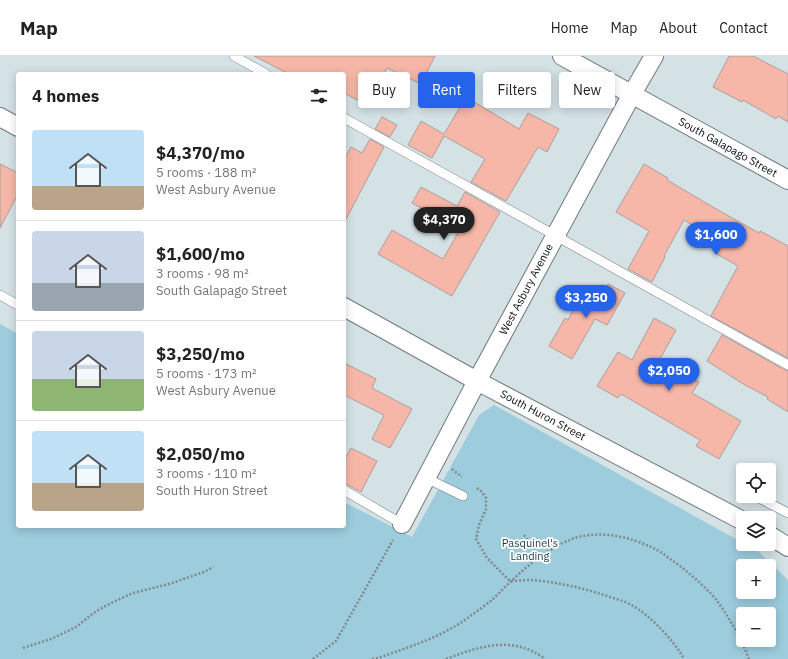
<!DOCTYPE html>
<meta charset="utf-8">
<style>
:root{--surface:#fff;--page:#f2f2f2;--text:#222;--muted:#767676;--line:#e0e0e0;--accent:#2563eb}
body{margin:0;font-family:"IBM Plex Sans",sans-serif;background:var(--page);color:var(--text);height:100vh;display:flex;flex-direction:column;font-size:15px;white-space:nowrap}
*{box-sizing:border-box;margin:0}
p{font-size:13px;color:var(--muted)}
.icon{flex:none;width:22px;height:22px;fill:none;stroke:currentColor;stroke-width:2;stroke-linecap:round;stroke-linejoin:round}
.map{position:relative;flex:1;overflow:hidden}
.side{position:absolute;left:16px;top:16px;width:330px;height:456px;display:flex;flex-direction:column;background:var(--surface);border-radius:4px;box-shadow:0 2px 10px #0003}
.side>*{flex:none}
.top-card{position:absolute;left:358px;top:16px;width:370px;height:36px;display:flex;gap:8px}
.buttons{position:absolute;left:736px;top:407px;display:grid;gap:8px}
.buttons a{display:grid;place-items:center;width:40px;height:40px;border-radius:4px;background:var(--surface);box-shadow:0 2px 10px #0003;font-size:20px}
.price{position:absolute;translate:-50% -34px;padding:0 9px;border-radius:14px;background:var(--accent);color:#fff;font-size:13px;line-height:26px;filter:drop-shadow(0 1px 2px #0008)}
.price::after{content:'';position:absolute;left:50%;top:24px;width:12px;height:9px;margin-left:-6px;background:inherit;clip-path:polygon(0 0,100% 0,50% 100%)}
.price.current{background:#222;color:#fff}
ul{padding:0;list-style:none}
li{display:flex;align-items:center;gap:12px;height:100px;padding:0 16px}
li+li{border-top:1px solid var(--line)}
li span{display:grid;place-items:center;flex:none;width:112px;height:80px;border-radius:4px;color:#555}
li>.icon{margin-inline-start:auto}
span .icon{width:48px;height:48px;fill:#fffc;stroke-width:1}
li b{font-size:17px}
h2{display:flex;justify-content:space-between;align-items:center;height:48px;padding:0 16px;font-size:17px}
.chip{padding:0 14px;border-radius:4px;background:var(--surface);box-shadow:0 2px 10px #0003;font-size:14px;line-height:36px}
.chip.current{background:var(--accent);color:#fff}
header{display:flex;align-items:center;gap:24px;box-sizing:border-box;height:56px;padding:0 20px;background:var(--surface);border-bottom:1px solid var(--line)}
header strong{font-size:19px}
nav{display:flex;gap:22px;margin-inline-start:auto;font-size:14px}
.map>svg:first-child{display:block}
.green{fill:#9dccdd;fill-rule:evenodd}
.building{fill:#f6b7a8;stroke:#ab9f9c}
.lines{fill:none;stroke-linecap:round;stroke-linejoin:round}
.lane-casing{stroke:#707b7f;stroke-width:10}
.street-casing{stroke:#707b7f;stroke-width:20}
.path{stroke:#7f898c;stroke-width:2.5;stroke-dasharray:2 2;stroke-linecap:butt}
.lane{stroke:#fff;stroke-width:9}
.street{stroke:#fff;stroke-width:18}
.labels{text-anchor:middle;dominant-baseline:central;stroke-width:3.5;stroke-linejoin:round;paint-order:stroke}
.street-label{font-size:11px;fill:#080c0e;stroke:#fff}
.park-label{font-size:11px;fill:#1a3b46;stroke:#fff}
</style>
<header>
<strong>Map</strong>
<nav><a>Home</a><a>Map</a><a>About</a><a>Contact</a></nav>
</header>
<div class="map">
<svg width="788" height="603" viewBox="0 0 788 603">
<rect width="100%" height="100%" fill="#d4e1e5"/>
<path class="green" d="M 0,268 L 18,278 L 18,470 L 344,470 L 344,446 L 412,481 L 479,359 L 494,349 L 743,487 L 743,488 L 745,488 L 759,496 L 788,524 L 788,603 L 0,603 ZM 743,510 L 769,510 L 769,536 L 743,536 ZM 743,558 L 769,558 L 769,584 L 743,584 Z"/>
<path class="building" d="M 254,0 L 435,0 L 421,28 L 387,12 L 367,49 L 344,37 L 344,18 L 289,18 Z
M 729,0 L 753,0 L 788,18 L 788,66 L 778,60 L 776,63 L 743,44 L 742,46 L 713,31 Z
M 466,41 L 519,73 L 528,57 L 559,73 L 547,96 L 538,91 L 506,145 L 471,126 L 485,103 L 444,80 L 432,102 L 408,89 L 421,65 L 444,78 Z
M 382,61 L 397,69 L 390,81 L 375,73 Z
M 370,83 L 384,91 L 344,167 L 344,104 L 351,91 L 362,97 Z
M 0,108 L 18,117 L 18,138 L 0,172 Z
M 644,108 L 668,122 L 667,124 L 718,154 L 759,177 L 760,175 L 788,190 L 788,302 L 711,260 L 738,210 L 717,198 L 723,187 L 684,164 L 664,200 L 665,201 L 652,226 L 628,213 L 649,175 L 616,156 Z
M 421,131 L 457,150 L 465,136 L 500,156 L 452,240 L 378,198 L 392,174 L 443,203 L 460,173 L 412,147 Z
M 608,228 L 625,237 L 607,269 L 595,263 L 572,303 L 549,290 L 565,262 L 568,264 L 585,232 L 601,240 Z
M 654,262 L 676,274 L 660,303 L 699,326 L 692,337 L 741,365 L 719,403 L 696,390 L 700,384 L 621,338 L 618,342 L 597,330 L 618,296 L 632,304 Z
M 722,279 L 785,314 L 788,315 L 788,356 L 767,343 L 768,341 L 745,329 L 707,305 Z
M 344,307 L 376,323 L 372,332 L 412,353 L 390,392 L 372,383 L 384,359 L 344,339 Z
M 351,392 L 377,405 L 361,436 L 344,427 L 344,405 Z"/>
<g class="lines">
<g class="lane-casing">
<path id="lane" d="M 234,0 L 266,18
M 344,62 L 788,309
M 0,239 L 18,249
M 426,422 L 463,440
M 344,434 L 402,468
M 761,443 L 788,457"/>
</g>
<g class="street-casing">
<path id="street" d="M 562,0 L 788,124
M 0,61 L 18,71
M 344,251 L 477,325 L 743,465
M 402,468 L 477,325 L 632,38 L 654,0
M 769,479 L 788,491"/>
</g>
<path class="path" d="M 452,413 L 462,421
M 477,432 L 482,436 L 486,442 L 486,453 L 479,469 L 476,483 L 487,502 L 510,525 C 517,525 525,524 532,524 C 557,526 583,532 607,540 C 616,543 625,545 633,550 C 650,559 675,586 684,603
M 524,479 L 541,501
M 23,592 L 51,583 L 76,571 L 91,559 L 100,553 L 113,546 L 133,537 L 169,528 L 204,516 L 213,511
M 313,603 L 336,585 L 393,484
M 372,603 L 378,602 C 409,591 442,581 469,561 C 477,555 486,549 493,543 C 506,530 519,517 533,506 C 546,496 560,487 575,482 C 601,474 632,481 655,493 C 660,495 665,499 670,503 C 685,513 701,527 713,540 C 717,544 719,548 722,552 C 733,568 742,585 749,603
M 446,603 C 480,590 513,579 545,603"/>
<use href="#lane" class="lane"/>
<use href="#street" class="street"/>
</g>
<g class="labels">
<g class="street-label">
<text transform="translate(728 91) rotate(29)">South Galapago Street</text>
<text transform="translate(526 233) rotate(-62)">West Asbury Avenue</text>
<text transform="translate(543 359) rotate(28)">South Huron Street</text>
</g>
<g class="park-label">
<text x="530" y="487">Pasquinel's<tspan x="530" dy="13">Landing</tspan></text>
</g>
</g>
</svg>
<div class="buttons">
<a><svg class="icon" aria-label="locate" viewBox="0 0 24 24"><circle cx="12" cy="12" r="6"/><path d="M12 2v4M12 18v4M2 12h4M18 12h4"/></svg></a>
<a><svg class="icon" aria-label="layers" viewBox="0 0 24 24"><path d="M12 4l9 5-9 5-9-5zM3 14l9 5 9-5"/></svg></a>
<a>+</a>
<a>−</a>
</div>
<b class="price current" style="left:444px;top:185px">$4,370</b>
<b class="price" style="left:716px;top:200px">$1,600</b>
<b class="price" style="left:586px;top:263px">$3,250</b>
<b class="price" style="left:669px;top:336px">$2,050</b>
<div class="top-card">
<a class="chip">Buy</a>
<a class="chip current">Rent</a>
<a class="chip">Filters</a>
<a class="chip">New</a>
</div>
<section class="side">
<h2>4 homes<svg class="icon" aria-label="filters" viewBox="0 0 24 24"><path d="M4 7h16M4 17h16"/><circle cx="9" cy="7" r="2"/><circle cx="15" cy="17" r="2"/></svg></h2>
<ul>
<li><span style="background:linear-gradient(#bfe0f5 70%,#b9a48a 0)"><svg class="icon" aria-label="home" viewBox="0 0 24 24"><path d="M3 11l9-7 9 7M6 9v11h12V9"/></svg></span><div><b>$4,370/mo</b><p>5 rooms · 188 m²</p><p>West Asbury Avenue</p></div></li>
<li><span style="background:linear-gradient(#c9d6e8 65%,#9aa5b1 0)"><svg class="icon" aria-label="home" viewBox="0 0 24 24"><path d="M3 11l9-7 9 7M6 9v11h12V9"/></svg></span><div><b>$1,600/mo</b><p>3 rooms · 98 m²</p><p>South Galapago Street</p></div></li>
<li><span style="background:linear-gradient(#c9d6e8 60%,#8fb573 0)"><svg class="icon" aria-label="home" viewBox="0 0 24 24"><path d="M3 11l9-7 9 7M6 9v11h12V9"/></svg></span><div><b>$3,250/mo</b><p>5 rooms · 173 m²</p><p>West Asbury Avenue</p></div></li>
<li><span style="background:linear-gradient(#bfe0f5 65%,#b9a48a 0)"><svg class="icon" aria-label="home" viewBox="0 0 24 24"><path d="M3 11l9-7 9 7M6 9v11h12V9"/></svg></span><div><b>$2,050/mo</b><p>3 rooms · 110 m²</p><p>South Huron Street</p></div></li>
</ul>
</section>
</div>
